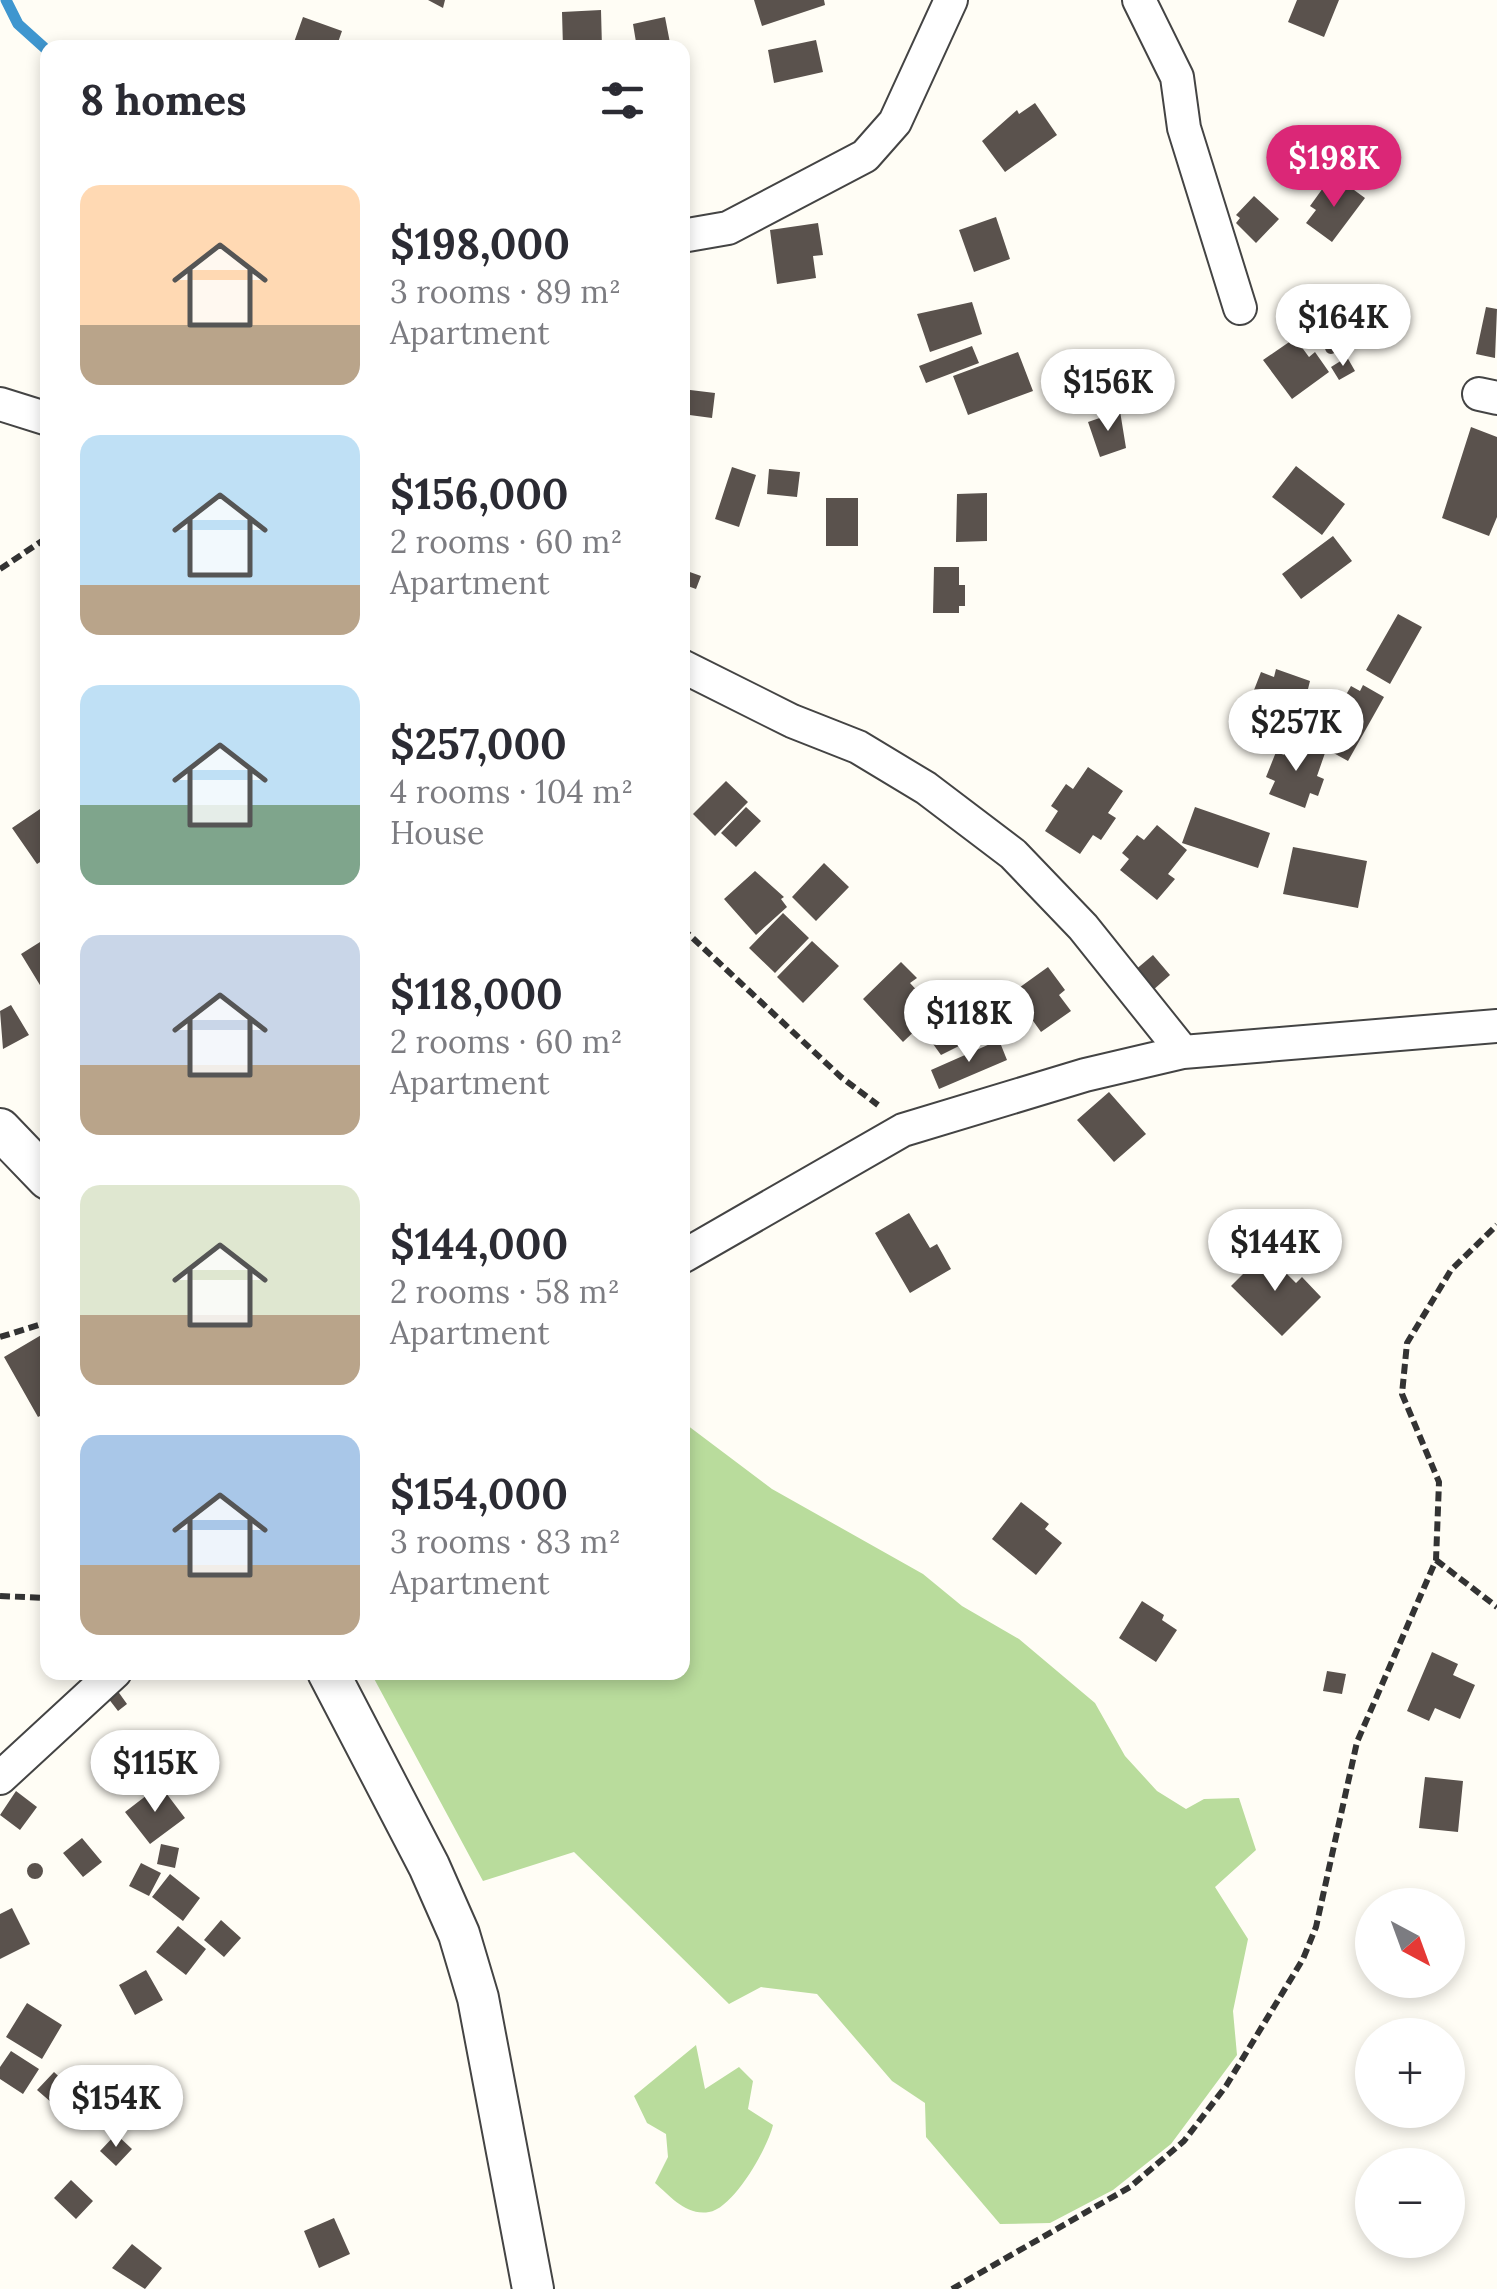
<!DOCTYPE html>
<meta charset="utf-8">
<style>
:root{--surface:#fff;--page:#f7f7f7;--text:#2b2b33;--muted:#7c7c81;--accent:#db2777}
body{margin:0;font-family:Lora,serif;background:var(--page);color:var(--text);height:100vh;display:flex;flex-direction:column;font-size:38px;white-space:nowrap}
*{box-sizing:border-box;margin:0}
p{font-size:32px;color:var(--muted)}
.icon{flex:none;width:55px;height:55px;fill:none;stroke:currentColor;stroke-width:2;stroke-linecap:round;stroke-linejoin:round}
.map{position:relative;flex:1;overflow:hidden}
.sheet{position:absolute;left:40px;top:40px;width:650px;height:1640px;display:flex;flex-direction:column;background:var(--surface);border-radius:20px;box-shadow:0 5px 15px #0003}
.sheet>*{flex:none}
.needle{width:65px;rotate:139deg}
.tools{position:absolute;left:1355px;top:1888px;display:grid;gap:20px}
.tools a{display:grid;place-items:center;width:110px;height:110px;border-radius:50%;background:var(--surface);box-shadow:0 5px 15px #0003;font-size:50px}
.price{position:absolute;translate:-50% -85px;padding:0 22px;border-radius:35px;background:#fff;color:#222;font-size:32px;line-height:65px;filter:drop-shadow(0 2px 5px #0008)}
.price::after{content:'';position:absolute;left:50%;top:60px;width:30px;height:22px;margin-left:-15px;background:inherit;clip-path:polygon(0 0,100% 0,50% 100%)}
.price.current{background:var(--accent);color:#fff}
ul{padding:0;list-style:none}
li{display:flex;align-items:center;gap:30px;height:250px;padding:0 40px}
li span{display:grid;place-items:center;flex:none;width:280px;height:200px;border-radius:20px;color:#555}
li>.icon{margin-inline-start:auto}
span .icon{width:120px;height:120px;fill:#fffc;stroke-width:1}
li b{font-size:42px}
h2{display:flex;justify-content:space-between;align-items:center;height:120px;padding:0 40px;font-size:42px}
.map>svg:first-child{display:block}
.forest{fill:#b9dc9c}
.lines{fill:none;stroke-linecap:round;stroke-linejoin:round}
.stream{stroke:#3f96cf;stroke-width:11}
.building{fill:#5a524d}
.minor-casing{stroke:#444;stroke-width:36}
.tertiary-casing{stroke:#444;stroke-width:44}
.path{stroke:#333;stroke-width:6;stroke-dasharray:10 5;stroke-linecap:butt}
.minor{stroke:#fff;stroke-width:32}
.tertiary{stroke:#fff;stroke-width:40}
</style>
<div class="map">
<svg width="1497" height="2289" viewBox="0 0 1497 2289">
<rect width="100%" height="100%" fill="#fffdf5"/>
<path class="forest" d="M 683,1422 L 772,1489 L 923,1574 L 962,1606 L 1019,1639 L 1095,1703 L 1125,1756 L 1157,1791 L 1186,1809 L 1204,1799 L 1239,1798 L 1256,1850 L 1215,1887 L 1248,1939 L 1233,2011 L 1237,2055 L 1171,2144 L 1113,2190 L 1050,2223 L 1000,2224 L 926,2137 L 925,2103 L 892,2081 L 817,1994 L 761,1987 L 729,2004 L 574,1852 L 483,1881 L 371,1673 L 682,1672 Z
M 696,2045 L 705,2089 L 739,2067 L 753,2081 L 748,2109 L 773,2125 C 768,2147 734,2208 709,2212 C 686,2216 670,2196 655,2183 L 668,2157 L 666,2134 L 647,2123 L 634,2096 Z"/>
<g class="lines">
<path class="stream" d="M 6,0 L 18,24 L 48,51"/>
</g>
<path class="building" d="M 428,0 L 445,0 L 443,8 Z
M 754,0 L 824,0 L 825,5 L 762,26 Z
M 1297,0 L 1339,0 L 1324,37 L 1288,22 Z
M 601,10 L 602,48 L 563,48 L 562,12 Z
M 303,17 L 342,31 L 336,48 L 292,48 Z
M 665,17 L 671,48 L 637,48 L 633,24 Z
M 816,40 L 823,72 L 774,83 L 768,50 Z
M 1035,103 L 1057,135 L 1005,172 L 982,141 L 1017,110 L 1019,114 Z
M 1339,179 L 1365,198 L 1332,242 L 1306,223 L 1316,210 L 1310,206 L 1323,188 L 1329,193 Z
M 1254,196 L 1279,219 L 1256,243 L 1236,223 L 1240,218 L 1236,215 Z
M 996,217 L 1010,259 L 974,272 L 959,230 Z
M 818,223 L 823,255 L 813,256 L 816,278 L 777,284 L 770,230 Z
M 972,302 L 982,334 L 930,352 L 917,314 Z
M 1486,307 L 1497,309 L 1495,358 L 1476,354 Z
M1307 336a7 7 0 1 1 14 0a7 7 0 1 1-14 0Z
M 1295,338 L 1309,357 L 1315,352 L 1329,372 L 1292,399 L 1263,360 Z
M1325 348a6 6 0 1 1 12 0a6 6 0 1 1-12 0Z
M 972,346 L 979,363 L 926,383 L 919,366 Z
M 1092,350 L 1115,388 L 1076,405 L 1059,364 Z
M 1018,352 L 1033,391 L 968,415 L 953,376 Z
M 1347,357 L 1355,371 L 1339,380 L 1331,367 Z
M 682,389 L 715,393 L 712,418 L 682,414 Z
M 1120,411 L 1126,448 L 1100,457 L 1088,422 Z
M 1471,427 L 1497,437 L 1497,517 L 1489,536 L 1442,518 Z
M 1296,466 L 1345,504 L 1322,535 L 1272,497 Z
M 732,467 L 756,475 L 739,527 L 715,519 Z
M 769,469 L 800,472 L 797,497 L 767,494 Z
M 987,493 L 987,541 L 956,542 L 957,494 Z
M 826,498 L 858,498 L 858,546 L 826,546 Z
M 1333,536 L 1352,561 L 1301,599 L 1282,574 Z
M 934,567 L 959,567 L 959,585 L 965,585 L 965,606 L 959,606 L 959,613 L 933,613 Z
M 687,571 L 701,576 L 696,589 L 682,584 Z
M 1398,614 L 1422,627 L 1390,684 L 1366,670 Z
M 1276,669 L 1310,681 L 1308,689 L 1322,694 L 1309,731 L 1247,708 L 1261,672 L 1274,677 Z
M 1363,685 L 1384,697 L 1348,761 L 1310,740 L 1323,717 L 1340,727 L 1348,711 L 1339,707 L 1351,686 L 1360,691 Z
M 1291,740 L 1325,753 L 1317,776 L 1324,779 L 1318,796 L 1310,793 L 1305,808 L 1269,794 L 1275,781 L 1266,777 L 1276,752 L 1284,755 Z
M 1088,767 L 1123,791 L 1108,813 L 1116,818 L 1101,840 L 1093,835 L 1080,854 L 1045,831 L 1058,811 L 1051,806 L 1066,784 L 1073,789 Z
M 726,781 L 748,802 L 715,836 L 693,814 Z
M 43,807 L 48,814 L 48,857 L 37,864 L 12,828 Z
M 746,807 L 761,821 L 736,847 L 721,833 Z
M 1195,807 L 1270,833 L 1258,868 L 1182,843 Z
M 1157,825 L 1187,850 L 1168,874 L 1175,879 L 1157,900 L 1120,870 L 1129,859 L 1122,853 L 1137,835 L 1144,840 Z
M 1293,847 L 1367,861 L 1358,908 L 1283,894 Z
M 824,863 L 849,887 L 816,921 L 792,897 Z
M 755,871 L 784,897 L 781,899 L 787,907 L 756,935 L 724,899 Z
M 783,913 L 809,938 L 775,973 L 749,948 Z
M 48,937 L 48,988 L 43,990 L 21,954 Z
M 812,941 L 839,966 L 803,1003 L 777,977 Z
M 1153,955 L 1170,975 L 1152,991 L 1134,971 Z
M 901,962 L 917,978 L 910,983 L 936,1011 L 903,1042 L 863,999 Z
M 1048,967 L 1065,990 L 1059,995 L 1071,1011 L 1041,1032 L 1031,1018 L 1025,1023 L 1013,1008 L 1019,1003 L 1012,993 Z
M 973,1001 L 987,1032 L 941,1055 L 923,1030 Z
M 11,1005 L 29,1035 L 3,1049 L 0,1011 Z
M 999,1040 L 1007,1060 L 939,1089 L 931,1070 Z
M 1109,1092 L 1146,1134 L 1114,1162 L 1077,1120 Z
M 909,1213 L 930,1248 L 937,1244 L 951,1269 L 910,1293 L 875,1233 Z
M 1265,1252 L 1296,1283 L 1302,1277 L 1321,1297 L 1282,1336 L 1231,1286 Z
M 43,1334 L 48,1342 L 48,1412 L 38,1417 L 4,1357 Z
M 1021,1502 L 1049,1524 L 1045,1529 L 1062,1543 L 1036,1575 L 992,1539 Z
M 1142,1601 L 1164,1615 L 1162,1620 L 1177,1630 L 1156,1662 L 1119,1638 Z
M 1432,1652 L 1458,1664 L 1453,1675 L 1475,1685 L 1460,1719 L 1435,1708 L 1429,1721 L 1407,1711 Z
M 1327,1671 L 1346,1674 L 1342,1694 L 1323,1691 Z
M 117,1690 L 127,1704 L 118,1711 L 108,1698 Z
M 1425,1777 L 1463,1781 L 1458,1832 L 1419,1828 Z
M 160,1785 L 185,1818 L 150,1844 L 125,1812 Z
M 16,1791 L 37,1807 L 20,1830 L 0,1815 Z
M 82,1838 L 102,1862 L 83,1877 L 63,1853 Z
M 161,1844 L 179,1848 L 175,1868 L 157,1864 Z
M 141,1863 L 161,1873 L 149,1896 L 129,1886 Z
M27 1871a8 8 0 1 1 16 0a8 8 0 1 1-16 0Z
M 170,1874 L 200,1898 L 183,1921 L 152,1897 Z
M 12,1908 L 30,1944 L 0,1959 L 0,1914 Z
M 221,1920 L 241,1938 L 224,1957 L 204,1940 Z
M 178,1926 L 206,1949 L 186,1975 L 156,1952 Z
M 146,1970 L 163,2000 L 135,2015 L 119,1985 Z
M 27,2003 L 62,2025 L 42,2059 L 6,2037 Z
M 11,2051 L 39,2069 L 23,2094 L 0,2079 L 0,2067 Z
M 92,2069 L 107,2090 L 89,2103 L 73,2083 Z
M 54,2072 L 68,2085 L 52,2103 L 37,2090 Z
M 116,2134 L 132,2149 L 116,2166 L 100,2151 Z
M 71,2180 L 93,2201 L 76,2219 L 54,2198 Z
M 334,2218 L 350,2254 L 319,2268 L 304,2231 Z
M 132,2244 L 162,2268 L 145,2289 L 112,2268 Z"/>
<g class="lines">
<g class="minor-casing">
<path id="minor" d="M 1139,0 L 1177,77 L 1184,128 L 1240,308
M 682,236 L 728,228 L 865,156 L 895,122 L 951,0
M 1479,394 L 1497,398
M 0,404 L 48,419
M 682,666 L 792,721 L 858,747 L 926,788 L 1013,854 L 1083,927 L 1183,1052
M 682,1257 L 903,1130 L 1085,1075 L 1183,1052 L 1497,1026
M 0,1778 L 115,1672"/>
</g>
<g class="tertiary-casing">
<path id="tertiary" d="M 0,1129 L 48,1179
M 328,1672 L 429,1866 L 459,1934 L 478,1998 L 533,2289"/>
</g>
<path class="path" d="M 0,569 L 48,537
M 682,928 L 841,1077 L 878,1105
M 0,1337 L 48,1322
M 1436,1560 L 1497,1607
M 0,1596 L 48,1598
M 952,2289 L 1130,2187 L 1184,2141 L 1226,2086 L 1303,1959 L 1316,1927 L 1357,1742 L 1436,1560 L 1439,1482 L 1402,1394 L 1407,1343 L 1451,1270 L 1497,1225"/>
<use href="#minor" class="minor"/>
<use href="#tertiary" class="tertiary"/>
</g>
</svg>
<div class="tools">
<a><svg class="needle" viewBox="-14 -14 28 28"><path d="M0-13l5 13h-10z" fill="#e53935"/><path d="M0 13l5-13h-10z" fill="#7c7c81"/></svg></a>
<a>+</a>
<a>−</a>
</div>
<b class="price current" style="left:1334px;top:210px">$198K</b>
<b class="price" style="left:1343px;top:369px">$164K</b>
<b class="price" style="left:1108px;top:434px">$156K</b>
<b class="price" style="left:1296px;top:774px">$257K</b>
<b class="price" style="left:969px;top:1065px">$118K</b>
<b class="price" style="left:1275px;top:1294px">$144K</b>
<b class="price" style="left:155px;top:1815px">$115K</b>
<b class="price" style="left:116px;top:2150px">$154K</b>
<section class="sheet">
<h2>8 homes<svg class="icon" aria-label="filters" viewBox="0 0 24 24"><path d="M4 7h16M4 17h16"/><circle cx="9" cy="7" r="2"/><circle cx="15" cy="17" r="2"/></svg></h2>
<ul>
<li><span style="background:linear-gradient(#ffd9b3 70%,#b9a48a 0)"><svg class="icon" aria-label="home" viewBox="0 0 24 24"><path d="M3 11l9-7 9 7M6 9v11h12V9"/></svg></span><div><b>$198,000</b><p>3 rooms · 89 m²</p><p>Apartment</p></div></li>
<li><span style="background:linear-gradient(#bfe0f5 75%,#b9a48a 0)"><svg class="icon" aria-label="home" viewBox="0 0 24 24"><path d="M3 11l9-7 9 7M6 9v11h12V9"/></svg></span><div><b>$156,000</b><p>2 rooms · 60 m²</p><p>Apartment</p></div></li>
<li><span style="background:linear-gradient(#bfe0f5 60%,#7fa58c 0)"><svg class="icon" aria-label="home" viewBox="0 0 24 24"><path d="M3 11l9-7 9 7M6 9v11h12V9"/></svg></span><div><b>$257,000</b><p>4 rooms · 104 m²</p><p>House</p></div></li>
<li><span style="background:linear-gradient(#c9d6e8 65%,#b9a48a 0)"><svg class="icon" aria-label="home" viewBox="0 0 24 24"><path d="M3 11l9-7 9 7M6 9v11h12V9"/></svg></span><div><b>$118,000</b><p>2 rooms · 60 m²</p><p>Apartment</p></div></li>
<li><span style="background:linear-gradient(#dfe7d0 65%,#b9a48a 0)"><svg class="icon" aria-label="home" viewBox="0 0 24 24"><path d="M3 11l9-7 9 7M6 9v11h12V9"/></svg></span><div><b>$144,000</b><p>2 rooms · 58 m²</p><p>Apartment</p></div></li>
<li><span style="background:linear-gradient(#a9c7e8 65%,#b9a48a 0)"><svg class="icon" aria-label="home" viewBox="0 0 24 24"><path d="M3 11l9-7 9 7M6 9v11h12V9"/></svg></span><div><b>$154,000</b><p>3 rooms · 83 m²</p><p>Apartment</p></div></li>
</ul>
</section>
</div>
